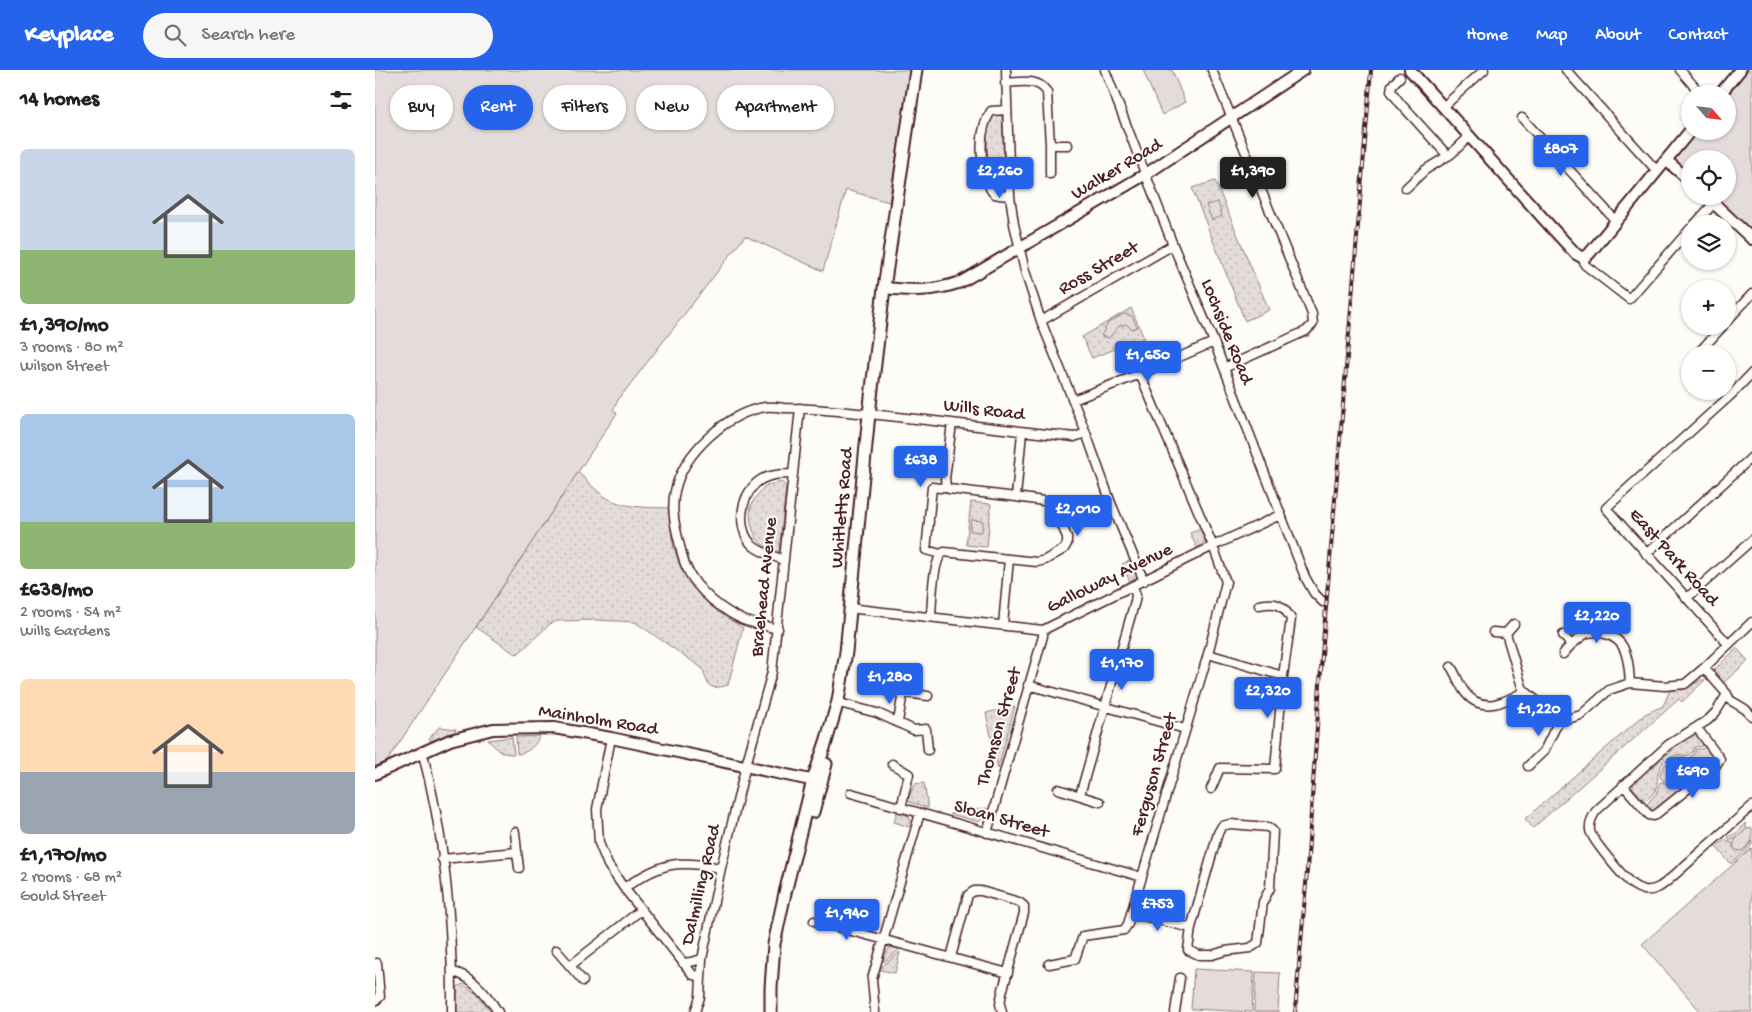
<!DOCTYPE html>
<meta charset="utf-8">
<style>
:root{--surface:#fff;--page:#f6f6f6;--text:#202124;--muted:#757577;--accent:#2563eb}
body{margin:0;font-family:"Gochi Hand",sans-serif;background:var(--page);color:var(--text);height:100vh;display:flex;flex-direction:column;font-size:19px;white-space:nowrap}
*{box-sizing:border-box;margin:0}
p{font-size:16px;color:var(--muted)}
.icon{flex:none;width:28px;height:28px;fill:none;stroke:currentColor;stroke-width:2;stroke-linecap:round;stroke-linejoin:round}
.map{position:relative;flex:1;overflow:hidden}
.drawer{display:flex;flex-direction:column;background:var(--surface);width:375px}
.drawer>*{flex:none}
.hud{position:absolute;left:15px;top:15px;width:475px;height:45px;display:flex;gap:10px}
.needle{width:32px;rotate:118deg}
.tools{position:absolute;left:1306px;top:15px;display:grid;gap:10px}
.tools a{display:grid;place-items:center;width:55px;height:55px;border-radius:50%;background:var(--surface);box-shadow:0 1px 4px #0004;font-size:25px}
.price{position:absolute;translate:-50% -42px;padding:0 11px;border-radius:5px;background:var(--accent);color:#fff;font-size:16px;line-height:32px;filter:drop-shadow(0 1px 2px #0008)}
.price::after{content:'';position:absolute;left:50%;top:30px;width:15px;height:11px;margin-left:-8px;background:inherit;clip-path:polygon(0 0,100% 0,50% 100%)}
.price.selected{background:#222;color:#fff}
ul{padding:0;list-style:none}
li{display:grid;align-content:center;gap:10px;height:265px;padding:0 20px}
li span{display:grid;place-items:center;height:155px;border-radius:8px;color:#555}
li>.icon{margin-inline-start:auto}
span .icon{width:90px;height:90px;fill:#fffc;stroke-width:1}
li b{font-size:21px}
h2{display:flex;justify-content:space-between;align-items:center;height:60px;padding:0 20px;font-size:21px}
.tag{padding:0 18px;border-radius:22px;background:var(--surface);box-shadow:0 1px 4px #0004;font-size:18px;line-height:45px}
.tag.selected{background:var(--accent);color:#fff}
header{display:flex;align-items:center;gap:30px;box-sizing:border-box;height:70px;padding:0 25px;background:var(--accent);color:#fff}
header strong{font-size:24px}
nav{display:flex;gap:28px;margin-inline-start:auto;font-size:18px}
.search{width:350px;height:45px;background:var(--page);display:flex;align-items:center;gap:12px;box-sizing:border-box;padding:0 18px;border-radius:28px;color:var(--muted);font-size:19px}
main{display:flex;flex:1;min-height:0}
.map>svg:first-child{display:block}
.grass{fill:url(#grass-dots);stroke:#967e82}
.park{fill:#e3dcda;stroke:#967e82}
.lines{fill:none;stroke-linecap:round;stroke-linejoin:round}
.street-casing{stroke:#4a1f2b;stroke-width:11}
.secondary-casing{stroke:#4a1f2b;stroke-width:14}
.primary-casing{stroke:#4a1f2b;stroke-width:15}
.street{stroke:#fdfcf7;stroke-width:8}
.secondary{stroke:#fdfcf7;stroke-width:10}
.primary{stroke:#fdfcf7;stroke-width:11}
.rail-casing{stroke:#4a1f2b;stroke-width:4}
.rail{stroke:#fdfcf7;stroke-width:2;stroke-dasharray:5.5;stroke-linecap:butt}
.labels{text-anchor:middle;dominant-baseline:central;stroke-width:4;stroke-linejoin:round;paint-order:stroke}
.street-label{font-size:19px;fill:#4a1f2b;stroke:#fdfcf7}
</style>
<header>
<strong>Keyplace</strong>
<div class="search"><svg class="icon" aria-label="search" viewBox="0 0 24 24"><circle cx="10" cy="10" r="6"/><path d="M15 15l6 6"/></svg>Search here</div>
<nav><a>Home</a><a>Map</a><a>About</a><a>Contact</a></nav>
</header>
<main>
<section class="drawer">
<h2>14 homes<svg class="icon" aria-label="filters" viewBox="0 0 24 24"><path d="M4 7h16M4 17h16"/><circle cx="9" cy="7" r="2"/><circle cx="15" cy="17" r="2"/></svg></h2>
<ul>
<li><span style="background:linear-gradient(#c9d6e8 65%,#8fb573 0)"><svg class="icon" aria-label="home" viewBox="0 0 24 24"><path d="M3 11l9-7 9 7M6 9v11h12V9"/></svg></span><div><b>£1,390/mo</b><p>3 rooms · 80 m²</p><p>Wilson Street</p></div></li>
<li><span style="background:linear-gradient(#a9c7e8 70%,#8fb573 0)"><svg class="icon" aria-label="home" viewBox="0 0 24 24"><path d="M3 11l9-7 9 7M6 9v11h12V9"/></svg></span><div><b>£638/mo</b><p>2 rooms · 54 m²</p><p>Wills Gardens</p></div></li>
<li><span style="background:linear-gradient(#ffd9b3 60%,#9aa5b1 0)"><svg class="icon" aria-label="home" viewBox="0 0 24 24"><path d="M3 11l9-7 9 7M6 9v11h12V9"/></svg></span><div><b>£1,170/mo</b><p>2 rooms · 68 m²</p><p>Gould Street</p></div></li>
</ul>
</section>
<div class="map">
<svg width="1377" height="942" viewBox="0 0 1377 942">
<defs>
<pattern id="grass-dots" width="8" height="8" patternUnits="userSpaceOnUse" patternTransform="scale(1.25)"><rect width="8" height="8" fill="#e3dcda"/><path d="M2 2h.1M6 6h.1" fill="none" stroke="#c4bcbb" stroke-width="1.8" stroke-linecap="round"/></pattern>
</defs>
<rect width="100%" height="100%" fill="#fdfcf7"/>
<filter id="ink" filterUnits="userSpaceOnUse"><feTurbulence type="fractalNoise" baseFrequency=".02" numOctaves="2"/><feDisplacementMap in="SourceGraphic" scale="10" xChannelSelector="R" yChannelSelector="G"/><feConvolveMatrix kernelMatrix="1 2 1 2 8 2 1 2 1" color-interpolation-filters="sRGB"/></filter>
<g filter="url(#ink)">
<path class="grass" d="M 619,44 L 627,45 L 630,118 L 626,122 L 619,121 L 612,103 C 614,98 612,77 612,68 L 611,65 L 616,49 Z
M 840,111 L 894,240 L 870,251 L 817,118 Z
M 756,238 L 769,268 L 717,288 L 707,267 Z
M 203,402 C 211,409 218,418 226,424 C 246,439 272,437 295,438 C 294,497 318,528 368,558 L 353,615 C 330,622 334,613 327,598 L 260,552 L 222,550 L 182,551 L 176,553 L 144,583 L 140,584 L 101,557 Z
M 406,412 L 411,416 L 404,482 C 400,480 393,478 389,476 C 378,468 373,449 376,436 C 379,428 385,422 390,416 Z
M 596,432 L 616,434 L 612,477 L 591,475 Z
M 825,459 L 830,469 L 827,475 L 822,478 L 815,463 Z
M 758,489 L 764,502 L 761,509 L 755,512 L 747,494 Z
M 1362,578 L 1373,591 L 1347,614 L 1341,607 L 1339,600 Z
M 1326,610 L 1330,610 L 1307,632 L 1304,629 L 1158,758 L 1150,749 L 1270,644 L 1288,636 L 1296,618 L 1308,620 Z
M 640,636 L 623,699 L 611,643 Z
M 65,657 L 81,659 L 79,663 L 56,671 L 54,669 L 62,659 Z
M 1318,663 L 1323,664 L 1330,673 C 1328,678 1323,676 1320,677 L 1318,682 L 1312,686 C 1304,682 1297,686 1291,691 L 1287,686 L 1293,684 L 1298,680 L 1298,677 Z
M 165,666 C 161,675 152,684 142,684 L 141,667 Z
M 137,667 L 139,684 C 126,685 121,678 113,670 Z
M 1331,676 L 1333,676 L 1341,689 L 1325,704 L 1323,704 L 1317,709 L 1317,711 L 1314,713 L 1307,707 L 1314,697 L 1314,688 L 1319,684 L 1321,679 L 1328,679 Z
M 1285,689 L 1289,692 C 1277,705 1289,721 1269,731 L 1258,718 L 1258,713 L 1275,698 L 1278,697 Z
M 1306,708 L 1311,717 L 1281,741 L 1276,740 L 1272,734 L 1281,724 L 1285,712 L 1295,714 Z
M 549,713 L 553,738 L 532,731 L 540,714 Z
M 612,738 L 609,748 L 604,752 L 575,744 Z
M 522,742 L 534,746 L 536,752 L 534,757 L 519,752 Z
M 1370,753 L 1372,759 L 1359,770 L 1355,770 L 1353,767 C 1362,763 1364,762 1370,753 Z
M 1351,769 L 1354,772 L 1358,773 L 1358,777 L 1370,779 L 1377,771 L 1377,775 L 1356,794 L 1341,777 Z
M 517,877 L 525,879 L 509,892 L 509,887 L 513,879 Z
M 525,882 L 520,903 L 505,900 L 506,897 Z
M 88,914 L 100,923 L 117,942 L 82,942 L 82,917 Z"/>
<path class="park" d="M 0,0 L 535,0 L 514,132 L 471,120 L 448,201 L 370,166 L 243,330 L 238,340 L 242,343 L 11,693 L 0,700 Z
M 768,0 L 797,0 L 810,32 L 787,45 Z
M 1373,0 L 1377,0 L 1377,163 L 1339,126 L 1352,126 L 1352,89 L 1315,89 L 1315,104 L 1298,89 L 1322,61 L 1352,61 L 1353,25 Z
M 843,132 L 847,146 L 837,150 L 831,135 Z
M 749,244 L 757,246 L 762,257 L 757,259 L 751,254 L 744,256 L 734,268 L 726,266 L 733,253 Z
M 596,450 L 608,451 L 607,462 L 595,461 Z
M 1305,686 L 1310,687 L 1312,691 C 1311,704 1301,712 1288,711 L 1285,707 C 1286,696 1294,688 1305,686 Z
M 1377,758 L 1377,771 L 1367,781 L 1360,780 C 1355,771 1366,764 1372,759 Z
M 1377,778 L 1377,942 L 1326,942 L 1267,874 Z
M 819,899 L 879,902 L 877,942 L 816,939 Z
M 881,902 L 905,903 L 903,942 L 879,942 Z"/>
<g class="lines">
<g class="street-casing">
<path id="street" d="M 631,0 L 635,126 L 639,154 L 650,201 L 666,251 L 711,363 L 736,433 L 769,511
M 730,0 L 798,175 L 839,272 L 930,507 L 939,523 L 948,532
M 837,0 L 937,244 L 938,254 L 931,261 L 849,298
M 1191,0 L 1282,101
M 1305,0 L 1326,24
M 1025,7 L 1017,15 L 1016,21 L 1025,33 L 1073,86
M 630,13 C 646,12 663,8 672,22 L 675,75 L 675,104
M 1068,37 L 1109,0
M 632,40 L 616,41 C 603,60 605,90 612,111 C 614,115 615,122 620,124 C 624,126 631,125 635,126
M 1147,48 L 1241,151
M 675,75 L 693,75
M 1031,118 L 1050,100 L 1076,84 L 1095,66
M 1320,154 L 1339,133
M 1208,188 L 1210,195 L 1254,229 L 1315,159
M 666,251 L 798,175
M 1352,251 L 1377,224
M 1327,279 L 1348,256
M 698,330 L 765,304 L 839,272
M 577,353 L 570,409 L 571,416 L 574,419 L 641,427
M 554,448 L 557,417 L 565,418 L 571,416
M 554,451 L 551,480 L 566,484
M 1271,484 L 1377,387
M 409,490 C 398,486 386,483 377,475 C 360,457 366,421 387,409 C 397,404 407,404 418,404
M 1312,528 L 1377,470
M 482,539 L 668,560 L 838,476 L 905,445
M 556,547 C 557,533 557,489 569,482 L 634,489
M 628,555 L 634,489 L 662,492 L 670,490 L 689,479 L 692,474 L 692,467 L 681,442 L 675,432 L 641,427 L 647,362
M 403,559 C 391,556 378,554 366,549 C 340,536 313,513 307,484 C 302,464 295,442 300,421 C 308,383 352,343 390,337 C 396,336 403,337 409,338 C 430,338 452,340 473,342 C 549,349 624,359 699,367 L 711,363
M 1118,562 L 1131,563 L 1139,554
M 1131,563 L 1147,617 L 1150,621 L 1169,637 L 1186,646 L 1196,648 L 1206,645 L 1234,620 L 1255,613 L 1290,616 L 1310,614 L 1329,598 L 1377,552
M 1188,565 L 1196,575 C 1202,571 1207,565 1213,563 C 1225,560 1242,566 1248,577 C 1254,588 1254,601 1255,613
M 1353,574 L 1231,438 L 1357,324 L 1377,303
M 833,584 L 908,606
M 1188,584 L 1196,575
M 1076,597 C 1081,604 1084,614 1089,621 C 1106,645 1130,632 1150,621
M 1329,598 L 1352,624 L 1355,630 L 1370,639 L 1377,646
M 653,615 L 810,659
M 510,620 L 553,626
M 1352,624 L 1341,642 L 1333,650 L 1293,675 L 1221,741 C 1217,747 1214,753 1215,760 C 1215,768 1250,809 1258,815 C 1261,817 1265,819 1269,820 C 1280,822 1288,815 1296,808 L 1377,736
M 468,634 L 502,643 L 539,660 L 551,659 L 553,680
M 523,652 L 528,622
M 236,668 L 222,739 L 224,773 L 233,795 L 249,818 L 318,905 L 325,907
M 47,681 C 70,766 78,854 77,942
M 517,694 L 534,704 L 526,738
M 1153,696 L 1169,681 L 1186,646
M 1248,715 L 1274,745 L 1279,746 L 1339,698 L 1345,689 L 1322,658
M 683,719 L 725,732
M 836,719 L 845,698 L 900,699 L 908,606 L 916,549 C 907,533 901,532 884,535
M 476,723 L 767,807
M 705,725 L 760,531 L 761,525 L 758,516
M 855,754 L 893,757 L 898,761 L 895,818 L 888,832 L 883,873 L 875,878 L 850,881 L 837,885 L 824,885 L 813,880 L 816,858 L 843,763 L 847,756 Z
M 140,762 L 142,782
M 612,763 L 668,566 L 668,560
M 67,789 L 142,782 L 144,798
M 249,818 C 287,792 301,790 346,798
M 756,843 L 816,858
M 439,851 L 633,903
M 181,880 L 208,911
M 576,887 L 593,825 L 599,821 L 606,821 L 644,832 L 649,836 L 649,843 L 627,923 L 625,934 L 627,942
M 308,893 L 316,892 L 327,889
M 674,894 L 700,889 L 708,866 L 749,860 L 753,854 L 833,584 L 851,512 L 838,476 L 765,304
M 195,896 L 266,840
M 78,902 C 98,906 113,926 123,942
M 0,931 L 5,927 L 2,893
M 320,942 L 325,927 L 327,889 L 346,798 L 371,695 L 397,602 L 425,338
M 500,942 L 497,909 L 545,743
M 800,942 L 805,908"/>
</g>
<g class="secondary-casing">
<path id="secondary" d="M 1035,0 L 1175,156 L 1201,184 L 1208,188 L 1214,184 L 1315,61
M 1345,24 L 1365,0
M 1291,90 L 1315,111
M 1331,126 L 1377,169
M 509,218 C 540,221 556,222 586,212 L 771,104 L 928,0
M 0,704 L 75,670 L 118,659 L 179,658 L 236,668 L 445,712"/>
</g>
<g class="primary-casing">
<path id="primary" d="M 438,742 L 451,694
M 396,942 L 396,918 L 399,874 L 410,823 L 438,710 L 451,672 L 463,631 L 471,582 L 494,344 L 509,218 L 541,0"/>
</g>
<use href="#street" class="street"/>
<use href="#secondary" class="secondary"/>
<use href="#primary" class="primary"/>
<g class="rail-casing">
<path id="rail" d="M 920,942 L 931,814 L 947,585 L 996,0"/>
</g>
<use href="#rail" class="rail"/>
</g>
</g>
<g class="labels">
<g class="street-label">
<text transform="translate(742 100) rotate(-31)">Walker Road</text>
<text transform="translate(724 199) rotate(-30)">Ross Street</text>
<text transform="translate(851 262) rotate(68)">Lochside Road</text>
<text transform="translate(609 341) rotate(7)">Wills Road</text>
<text transform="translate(468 438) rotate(-85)">Whitletts Road</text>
<text transform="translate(1298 488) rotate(48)">East Park Road</text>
<text transform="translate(735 509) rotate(-26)">Galloway Avenue</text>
<text transform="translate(390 517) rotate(-84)">Braehead Avenue</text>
<text transform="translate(223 651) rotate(9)">Mainholm Road</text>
<text transform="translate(625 657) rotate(-74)">Thomson Street</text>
<text transform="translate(780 705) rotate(-74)">Ferguson Street</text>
<text transform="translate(626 750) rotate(16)">Sloan Street</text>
<text transform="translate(327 815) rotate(-77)">Dalmilling Road</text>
</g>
</g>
</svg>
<div class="tools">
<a><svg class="needle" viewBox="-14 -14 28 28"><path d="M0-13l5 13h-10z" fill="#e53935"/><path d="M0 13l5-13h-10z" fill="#757577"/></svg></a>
<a><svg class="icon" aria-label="locate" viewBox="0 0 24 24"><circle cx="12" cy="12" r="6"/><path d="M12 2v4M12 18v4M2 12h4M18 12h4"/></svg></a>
<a><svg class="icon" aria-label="layers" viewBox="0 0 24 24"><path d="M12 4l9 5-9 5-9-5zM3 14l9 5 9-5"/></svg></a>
<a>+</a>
<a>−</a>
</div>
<b class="price" style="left:1186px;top:107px">£807</b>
<b class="price" style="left:625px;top:129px">£2,260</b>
<b class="price selected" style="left:878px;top:129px">£1,390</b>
<b class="price" style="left:773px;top:313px">£1,650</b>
<b class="price" style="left:546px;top:418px">£638</b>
<b class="price" style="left:703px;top:467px">£2,010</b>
<b class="price" style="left:1222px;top:574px">£2,220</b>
<b class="price" style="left:747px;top:621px">£1,170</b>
<b class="price" style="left:515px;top:635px">£1,280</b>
<b class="price" style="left:893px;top:649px">£2,320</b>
<b class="price" style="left:1164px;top:667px">£1,220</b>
<b class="price" style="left:1318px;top:729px">£690</b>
<b class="price" style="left:783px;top:862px">£753</b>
<b class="price" style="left:472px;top:871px">£1,940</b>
<div class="hud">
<a class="tag">Buy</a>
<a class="tag selected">Rent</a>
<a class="tag">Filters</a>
<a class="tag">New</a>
<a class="tag">Apartment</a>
</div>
</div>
</main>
